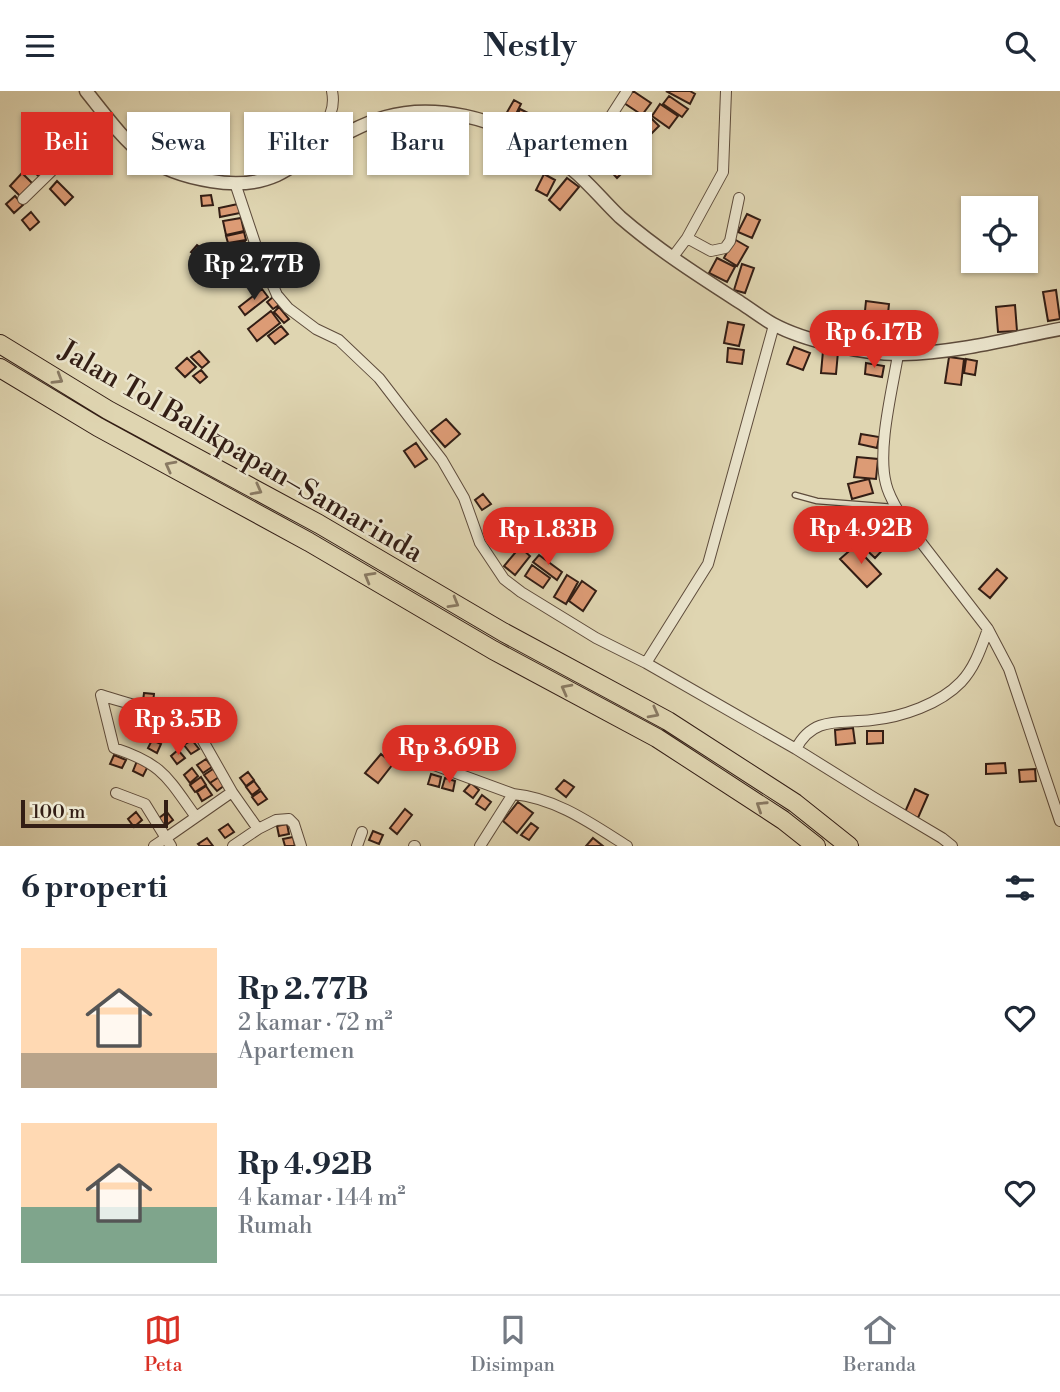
<!DOCTYPE html>
<html lang="id">
<meta charset="utf-8">
<style>
:root{--surface:#fff;--page:#f2f2f3;--text:#1f2937;--muted:#747a83;--line:#e0e1e3;--accent:#d93025}
body{margin:0;font-family:"Libre Bodoni",serif;background:var(--page);color:var(--text);height:100vh;display:flex;flex-direction:column;font-size:26px;white-space:nowrap}
*{box-sizing:border-box;margin:0}
p{font-size:23px;color:var(--muted)}
.icon{flex:none;width:38px;height:38px;fill:none;stroke:currentColor;stroke-width:2;stroke-linecap:round;stroke-linejoin:round}
.map{position:relative;height:755px;overflow:hidden}
.panel{display:flex;flex-direction:column;background:var(--surface);flex:1}
.panel>*{flex:none}
.guide{position:absolute;left:21px;top:21px;width:700px;height:63px;display:flex;gap:14px}
.controls{position:absolute;left:961px;top:105px;display:grid;gap:14px}
.controls a{display:grid;place-items:center;width:77px;height:77px;border-radius:0px;background:var(--surface);box-shadow:0 2px 5px #0004;font-size:35px}
.scale{position:absolute;left:21px;bottom:18px;width:147px;box-sizing:border-box;padding-left:7px;border:4px solid #331e15;border-top:0;font-size:19px;line-height:24px;white-space:nowrap;color:#331e15;-webkit-text-stroke:5px #eae4cc;paint-order:stroke}
.price{position:absolute;translate:-50% -60px;padding:0 16px;border-radius:24px;background:var(--accent);color:#fff;font-size:23px;line-height:46px;filter:drop-shadow(0 2px 4px #0008)}
.price::after{content:'';position:absolute;left:50%;top:42px;width:21px;height:16px;margin-left:-10px;background:inherit;clip-path:polygon(0 0,100% 0,50% 100%)}
.price.selected{background:#222;color:#fff}
ul{padding:0;list-style:none}
li{display:flex;align-items:center;gap:21px;height:175px;padding:0 21px}
li span{display:grid;place-items:center;flex:none;width:196px;height:140px;border-radius:0px;color:#555}
li>.icon{margin-inline-start:auto}
span .icon{width:84px;height:84px;fill:#fffc;stroke-width:1}
li b{font-size:30px}
h2{display:flex;justify-content:space-between;align-items:center;height:84px;padding:0 21px;font-size:30px}
.tag{padding:0 24px;border-radius:0px;background:var(--surface);box-shadow:0 2px 5px #0004;font-size:24px;line-height:63px}
.tag.selected{background:var(--accent);color:#fff}
header{display:flex;justify-content:space-between;align-items:center;height:91px;padding:0 21px;background:var(--surface);font-size:32px;font-weight:600}
.tabs{display:flex;justify-content:space-around;align-items:center;height:98px;border-top:2px solid var(--line);background:var(--surface);font-size:19px;color:var(--muted)}
.tabs a{display:grid;justify-items:center;gap:4px}
.tabs .selected{color:var(--accent)}
.map>svg:first-child{display:block}
.building{fill:#dc9b75;stroke:#331e15;stroke-width:2}
.lines{fill:none;stroke-linecap:round;stroke-linejoin:round}
.service-casing{stroke:#5e4c3c;stroke-width:7}
.minor-casing{stroke:#5e4c3c;stroke-width:12}
.tertiary-casing{stroke:#5e4c3c;stroke-width:15}
.motorway-casing{stroke:#331e15;stroke-width:20}
.service{stroke:#eae4cc;stroke-width:4.5}
.minor{stroke:#eae4cc;stroke-width:10}
.tertiary{stroke:#eae4cc;stroke-width:12}
.motorway{stroke:#dfd5b1;stroke-width:18}
.oneway{stroke:#897a63}
.labels{text-anchor:middle;dominant-baseline:central;stroke-width:5;stroke-linejoin:round;paint-order:stroke}
.street-label{font-size:28px;fill:#331e15;stroke:#eae4cc}
</style>
<header><svg class="icon" aria-label="menu" viewBox="0 0 24 24"><path d="M4 6h16M4 12h16M4 18h16"/></svg>Nestly<svg class="icon" aria-label="search" viewBox="0 0 24 24"><circle cx="10" cy="10" r="6"/><path d="M15 15l6 6"/></svg></header>
<div class="map">
<svg width="1060" height="755" viewBox="0 0 1060 755">
<rect width="100%" height="100%" fill="#dfd5b1"/>
<filter id="stains"><feTurbulence type="fractalNoise" baseFrequency=".00286" numOctaves="4"/><feColorMatrix values="0 0 0 0 .2 0 0 0 0 .09 0 0 0 0 .02 0 0 0 .5 -.17"/></filter>
<radialGradient id="worn" r=".72"><stop offset=".6" stop-color="#630" stop-opacity="0"/><stop offset="1" stop-color="#630" stop-opacity=".3"/></radialGradient>
<path class="building" d="M 633,0 L 651,12 L 642,24 L 624,12 Z
M 666,0 L 690,0 L 695,3 L 690,13 Z
M 669,5 L 688,18 L 682,26 L 663,13 Z
M 514,9 L 521,13 L 514,27 L 506,23 Z
M 660,13 L 678,25 L 669,37 L 652,25 Z
M 520,18 L 528,22 L 523,32 L 515,28 Z
M 650,26 L 659,35 L 642,52 L 633,43 Z
M 588,42 L 595,46 L 577,71 L 571,66 Z
M 630,47 L 644,60 L 617,87 L 604,73 Z
M 50,59 L 60,69 L 52,76 L 42,67 Z
M 330,62 L 334,69 L 318,78 L 314,71 Z
M 36,66 L 49,77 L 41,87 L 28,76 Z
M 22,82 L 34,94 L 22,107 L 10,95 Z
M 544,83 L 555,89 L 547,105 L 536,99 Z
M 567,87 L 579,96 L 560,119 L 549,109 Z
M 57,90 L 73,106 L 65,114 L 50,98 Z
M 211,104 L 213,114 L 202,115 L 201,105 Z
M 15,105 L 23,114 L 14,122 L 6,113 Z
M 238,113 L 240,122 L 220,126 L 219,117 Z
M 31,121 L 39,131 L 30,139 L 22,129 Z
M 747,123 L 760,129 L 752,147 L 738,141 Z
M 241,127 L 244,140 L 226,144 L 223,130 Z
M 244,141 L 246,149 L 228,152 L 226,145 Z
M 734,148 L 748,156 L 737,175 L 724,167 Z
M 245,151 L 247,160 L 236,162 L 234,153 Z
M 197,154 L 206,161 L 200,168 L 191,161 Z
M 218,158 L 227,162 L 220,176 L 211,172 Z
M 717,167 L 735,176 L 727,191 L 709,182 Z
M 742,173 L 754,177 L 745,202 L 734,199 Z
M 239,175 L 243,181 L 230,187 L 227,182 Z
M 209,177 L 217,182 L 210,194 L 202,189 Z
M 262,198 L 268,206 L 245,224 L 239,216 Z
M 1056,199 L 1060,228 L 1048,230 L 1043,201 Z
M 273,206 L 279,214 L 273,218 L 267,211 Z
M 866,210 L 889,213 L 886,241 L 863,239 Z
M 1015,214 L 1017,240 L 998,241 L 996,216 Z
M 279,216 L 289,228 L 284,232 L 274,221 Z
M 271,220 L 280,232 L 257,250 L 248,238 Z
M 728,231 L 744,234 L 739,255 L 724,252 Z
M 824,231 L 843,233 L 842,245 L 822,243 Z
M 281,235 L 288,243 L 275,253 L 268,245 Z
M 794,256 L 810,262 L 803,279 L 787,273 Z
M 728,257 L 744,259 L 742,273 L 727,271 Z
M 199,260 L 209,271 L 202,277 L 191,266 Z
M 823,260 L 838,261 L 836,283 L 821,282 Z
M 949,266 L 964,268 L 961,294 L 945,292 Z
M 187,267 L 196,276 L 185,286 L 176,277 Z
M 966,268 L 977,270 L 975,284 L 964,282 Z
M 866,272 L 884,275 L 882,286 L 865,283 Z
M 201,279 L 207,286 L 200,292 L 193,285 Z
M 446,328 L 460,343 L 445,356 L 431,340 Z
M 861,343 L 879,346 L 877,357 L 859,353 Z
M 416,352 L 427,368 L 415,376 L 404,360 Z
M 857,366 L 878,368 L 876,388 L 854,386 Z
M 869,388 L 873,402 L 852,408 L 848,393 Z
M 483,403 L 491,413 L 482,419 L 475,409 Z
M 871,434 L 890,451 L 875,467 L 856,449 Z
M 855,455 L 881,483 L 867,496 L 840,468 Z
M 520,456 L 530,465 L 515,484 L 504,475 Z
M 539,464 L 562,481 L 557,489 L 533,471 Z
M 532,474 L 550,487 L 543,497 L 525,485 Z
M 997,478 L 1007,487 L 990,507 L 979,498 Z
M 567,484 L 578,491 L 566,513 L 554,506 Z
M 582,490 L 596,500 L 583,520 L 569,510 Z
M 144,602 L 154,603 L 153,611 L 143,610 Z
M 169,610 L 178,612 L 175,623 L 165,620 Z
M 163,635 L 171,638 L 166,648 L 158,645 Z
M 853,637 L 855,652 L 836,654 L 835,639 Z
M 867,640 L 883,640 L 883,652 L 867,653 Z
M 152,649 L 161,653 L 157,662 L 148,657 Z
M 192,649 L 199,658 L 191,663 L 184,654 Z
M 178,659 L 185,667 L 177,673 L 171,665 Z
M 381,663 L 393,673 L 378,692 L 365,682 Z
M 114,664 L 126,669 L 122,677 L 110,673 Z
M 206,668 L 212,676 L 203,682 L 197,674 Z
M 137,670 L 148,675 L 143,685 L 133,680 Z
M 1005,672 L 1006,682 L 986,683 L 986,673 Z
M 192,677 L 198,685 L 190,692 L 184,684 Z
M 213,678 L 219,686 L 210,692 L 204,684 Z
M 1035,678 L 1036,690 L 1020,691 L 1019,679 Z
M 248,681 L 254,689 L 246,695 L 240,687 Z
M 431,683 L 441,686 L 439,696 L 428,693 Z
M 201,686 L 206,694 L 195,701 L 190,694 Z
M 219,686 L 225,694 L 217,700 L 210,692 Z
M 445,687 L 455,690 L 453,700 L 442,697 Z
M 564,689 L 574,696 L 566,706 L 556,698 Z
M 254,690 L 260,698 L 252,704 L 246,696 Z
M 471,692 L 479,699 L 473,707 L 464,700 Z
M 206,695 L 212,704 L 202,710 L 197,701 Z
M 915,698 L 928,704 L 918,727 L 905,721 Z
M 261,700 L 267,708 L 258,714 L 252,706 Z
M 482,704 L 491,711 L 485,719 L 476,713 Z
M 518,711 L 533,722 L 517,742 L 503,730 Z
M 405,718 L 412,724 L 397,743 L 390,737 Z
M 136,721 L 142,729 L 134,736 L 128,728 Z
M 167,721 L 173,729 L 165,735 L 159,727 Z
M 531,732 L 538,737 L 529,749 L 521,744 Z
M 228,733 L 234,741 L 225,747 L 219,739 Z
M 287,733 L 289,743 L 279,745 L 277,735 Z
M 373,740 L 383,744 L 379,753 L 369,749 Z
M 293,746 L 295,755 L 285,755 L 283,748 Z
M 207,747 L 213,755 L 200,755 L 198,753 Z
M 593,747 L 603,755 L 586,755 Z"/>
<g class="lines">
<g class="service-casing">
<path id="service" d="M 795,404 L 817,410 L 894,416"/>
</g>
<g class="minor-casing">
<path id="minor" d="M 308,64 C 314,38 338,30 332,0
M 575,81 L 627,0
M 235,92 L 258,161 L 277,204 L 288,217 L 316,238 L 339,249 L 379,287 L 442,369 L 464,407 L 480,452 L 504,488 L 521,501 L 596,547 L 646,572 L 796,658 C 813,624 842,633 872,629 C 902,626 940,613 961,591 C 975,576 981,557 988,538
M 23,108 L 106,27
M 687,147 L 711,160 L 725,157 L 730,150 L 739,107
M 672,167 L 687,147 L 723,81 L 726,0
M 898,264 C 892,300 877,359 886,393 C 889,406 896,416 903,428 L 988,538 L 1009,578 L 1060,730
M 646,572 L 708,473 L 774,234
M 101,604 C 130,614 174,622 198,641 L 232,701 L 166,747 L 171,755
M 101,604 L 114,657 C 163,673 167,686 196,726
M 796,658 L 873,706 L 942,747 L 952,755
M 407,664 L 513,703
M 232,701 L 258,738 L 233,755
M 116,702 L 145,713 L 166,747 L 154,755
M 258,738 L 276,729 L 289,728 L 294,733 L 301,755
M 357,755 L 362,741
M 414,755 L 415,755
M 480,755 L 513,703 C 556,707 592,733 627,755"/>
</g>
<g class="tertiary-casing">
<path id="tertiary" d="M 86,0 C 126,50 144,80 211,90 C 233,94 257,93 277,84 C 290,78 301,69 314,61 C 367,29 401,12 465,25 C 503,33 542,55 573,79 C 590,93 604,111 620,126 C 658,159 699,185 741,212 C 752,219 762,227 773,233 C 804,250 867,264 902,263 C 955,262 1008,248 1060,238"/>
</g>
<g class="motorway-casing">
<path id="motorway" d="M 0,253 L 108,319 L 319,433 L 503,541 L 668,630 L 795,712 L 849,755
M 0,277 L 98,336 L 309,451 L 493,559 L 657,647 L 783,729 L 816,755"/>
</g>
<use href="#service" class="service"/>
<use href="#minor" class="minor"/>
<use href="#tertiary" class="tertiary"/>
<use href="#motorway" class="motorway"/>
</g>
<defs><path id="oneway-chevron" d="M-2-3.5L2.5 0L-2 3.5" fill="none" stroke-width="1.6" stroke-linecap="round" stroke-linejoin="round" transform="scale(1.75)"/></defs>
<g class="oneway">
<use href="#oneway-chevron" transform="translate(58 288) rotate(31)"/>
<use href="#oneway-chevron" transform="translate(170 375) rotate(-152)"/>
<use href="#oneway-chevron" transform="translate(257 399) rotate(28)"/>
<use href="#oneway-chevron" transform="translate(369 486) rotate(-150)"/>
<use href="#oneway-chevron" transform="translate(454 512) rotate(30)"/>
<use href="#oneway-chevron" transform="translate(566 598) rotate(-152)"/>
<use href="#oneway-chevron" transform="translate(654 622) rotate(28)"/>
<use href="#oneway-chevron" transform="translate(761 715) rotate(-147)"/>
</g>
<g class="labels">
<g class="street-label">
<text transform="translate(241 361) rotate(30)">Jalan Tol Balikpapan–Samarinda</text>
</g>
</g>
<rect width="100%" height="100%" filter="url(#stains)"/>
<rect width="100%" height="100%" fill="url(#worn)"/>
</svg>
<div class="controls">
<a><svg class="icon" aria-label="locate" viewBox="0 0 24 24"><circle cx="12" cy="12" r="6"/><path d="M12 2v4M12 18v4M2 12h4M18 12h4"/></svg></a>
</div>
<div class="scale">100 m</div>
<b class="price selected" style="left:254px;top:211px">Rp 2.77B</b>
<b class="price" style="left:874px;top:279px">Rp 6.17B</b>
<b class="price" style="left:861px;top:475px">Rp 4.92B</b>
<b class="price" style="left:548px;top:476px">Rp 1.83B</b>
<b class="price" style="left:178px;top:666px">Rp 3.5B</b>
<b class="price" style="left:449px;top:694px">Rp 3.69B</b>
<div class="guide">
<a class="tag selected">Beli</a>
<a class="tag">Sewa</a>
<a class="tag">Filter</a>
<a class="tag">Baru</a>
<a class="tag">Apartemen</a>
</div>
</div>
<section class="panel">
<h2>6 properti<svg class="icon" aria-label="filters" viewBox="0 0 24 24"><path d="M4 7h16M4 17h16"/><circle cx="9" cy="7" r="2"/><circle cx="15" cy="17" r="2"/></svg></h2>
<ul>
<li><span style="background:linear-gradient(#ffd9b3 75%,#b9a48a 0)"><svg class="icon" aria-label="home" viewBox="0 0 24 24"><path d="M3 11l9-7 9 7M6 9v11h12V9"/></svg></span><div><b>Rp 2.77B</b><p>2 kamar · 72 m²</p><p>Apartemen</p></div><svg class="icon" aria-label="heart" viewBox="0 0 24 24"><path d="M12 20l-8-8c-3-5 5-10 8-4 3-6 11-1 8 4z"/></svg></li>
<li><span style="background:linear-gradient(#ffd9b3 60%,#7fa58c 0)"><svg class="icon" aria-label="home" viewBox="0 0 24 24"><path d="M3 11l9-7 9 7M6 9v11h12V9"/></svg></span><div><b>Rp 4.92B</b><p>4 kamar · 144 m²</p><p>Rumah</p></div><svg class="icon" aria-label="heart" viewBox="0 0 24 24"><path d="M12 20l-8-8c-3-5 5-10 8-4 3-6 11-1 8 4z"/></svg></li>
</ul>
</section>
<nav class="tabs">
<a class="selected"><svg class="icon" aria-label="map" viewBox="0 0 24 24"><path d="M3 6l6-2 6 2 6-2v14l-6 2-6-2-6 2zM9 4v14M15 6v14"/></svg>Peta</a>
<a><svg class="icon" aria-label="saved" viewBox="0 0 24 24"><path d="M7 4h10v16l-5-4-5 4z"/></svg>Disimpan</a>
<a><svg class="icon" aria-label="home" viewBox="0 0 24 24"><path d="M3 11l9-7 9 7M6 9v11h12V9"/></svg>Beranda</a>
</nav>
